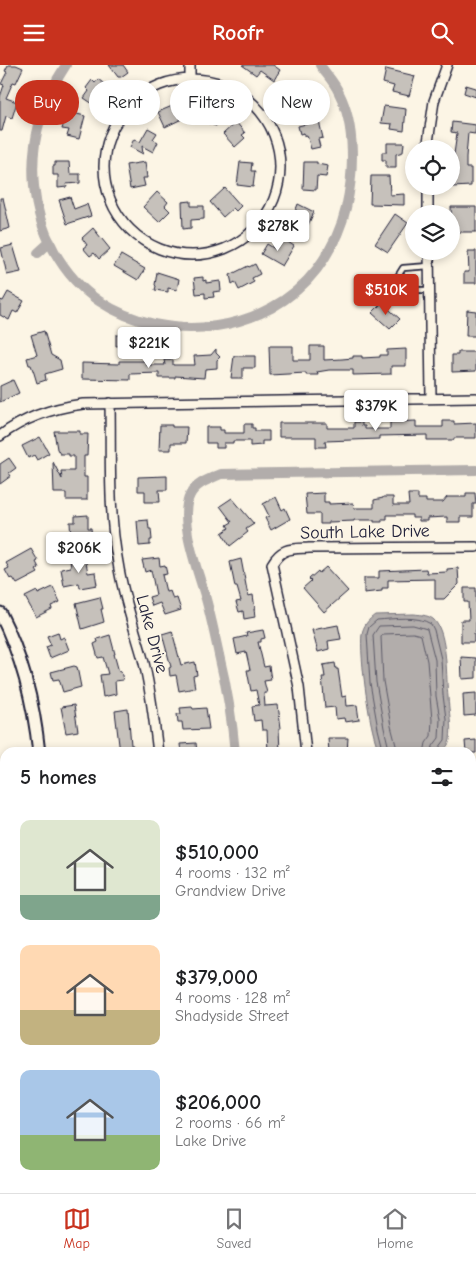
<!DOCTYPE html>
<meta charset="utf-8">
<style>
:root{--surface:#fff;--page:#f6f6f6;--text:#202124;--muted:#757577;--line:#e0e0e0;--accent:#c8321e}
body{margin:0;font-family:"Comic Neue",sans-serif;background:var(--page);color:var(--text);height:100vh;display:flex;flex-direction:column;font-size:19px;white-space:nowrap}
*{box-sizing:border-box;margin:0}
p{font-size:16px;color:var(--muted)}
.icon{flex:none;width:28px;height:28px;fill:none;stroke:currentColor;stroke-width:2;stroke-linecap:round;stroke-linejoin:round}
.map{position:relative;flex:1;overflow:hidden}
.drawer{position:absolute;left:0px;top:682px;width:476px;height:446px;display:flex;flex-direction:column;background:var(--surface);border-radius:15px 15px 0 0;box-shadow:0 2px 8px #0003}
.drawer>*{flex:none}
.guide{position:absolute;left:15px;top:15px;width:446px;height:45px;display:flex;gap:10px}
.controls{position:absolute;left:405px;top:75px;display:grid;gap:10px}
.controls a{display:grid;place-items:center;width:55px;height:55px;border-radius:50%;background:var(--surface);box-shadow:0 2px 8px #0003;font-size:25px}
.price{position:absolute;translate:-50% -42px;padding:0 11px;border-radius:5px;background:#fff;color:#222;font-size:16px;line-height:32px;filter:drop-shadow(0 1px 2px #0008)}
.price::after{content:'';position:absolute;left:50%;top:30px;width:15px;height:11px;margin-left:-8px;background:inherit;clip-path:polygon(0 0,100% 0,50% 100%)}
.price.active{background:var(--accent);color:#fff}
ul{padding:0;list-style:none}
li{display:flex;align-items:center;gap:15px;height:125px;padding:0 20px}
li span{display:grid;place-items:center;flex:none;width:140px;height:100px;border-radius:10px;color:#555}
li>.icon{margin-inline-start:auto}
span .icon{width:60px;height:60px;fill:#fffc;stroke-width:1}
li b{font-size:21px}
h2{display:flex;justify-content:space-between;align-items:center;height:60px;padding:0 20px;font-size:21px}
.pill{padding:0 18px;border-radius:22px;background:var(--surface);box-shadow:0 2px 8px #0003;font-size:18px;line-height:45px}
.pill.active{background:var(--accent);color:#fff}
header{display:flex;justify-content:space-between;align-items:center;height:65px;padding:0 20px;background:var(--accent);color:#fff;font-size:22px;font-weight:700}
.tab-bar{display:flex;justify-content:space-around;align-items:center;height:70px;border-top:1px solid var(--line);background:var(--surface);font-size:14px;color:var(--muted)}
.tab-bar a{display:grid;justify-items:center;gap:2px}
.tab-bar .active{color:var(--accent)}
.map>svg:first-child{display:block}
.water{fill:#b2adab;stroke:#78757e}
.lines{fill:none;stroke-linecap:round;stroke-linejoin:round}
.shore{stroke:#5c5a68;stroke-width:1}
.canal{stroke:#b2adab;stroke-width:10}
.building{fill:#c6c1bb;stroke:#22223b}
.service-casing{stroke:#22223b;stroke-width:8}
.minor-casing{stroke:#22223b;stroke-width:12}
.tertiary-casing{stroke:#22223b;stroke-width:15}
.service{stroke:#fcf5e5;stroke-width:4.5}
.minor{stroke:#fcf5e5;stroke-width:9}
.tertiary{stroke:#fcf5e5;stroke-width:11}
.labels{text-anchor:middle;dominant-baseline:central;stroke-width:4;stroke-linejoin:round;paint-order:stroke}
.street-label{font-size:18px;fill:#22223b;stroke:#fcf5e5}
</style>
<header><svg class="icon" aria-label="menu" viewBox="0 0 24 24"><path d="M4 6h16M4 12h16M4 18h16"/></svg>Roofr<svg class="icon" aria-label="search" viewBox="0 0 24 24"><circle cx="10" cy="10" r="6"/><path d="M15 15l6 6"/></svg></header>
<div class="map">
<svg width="476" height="1128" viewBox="0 0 476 1128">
<rect width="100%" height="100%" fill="#fcf5e5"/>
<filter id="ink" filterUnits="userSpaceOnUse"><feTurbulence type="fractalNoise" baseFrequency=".02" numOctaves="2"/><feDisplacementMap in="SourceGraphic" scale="10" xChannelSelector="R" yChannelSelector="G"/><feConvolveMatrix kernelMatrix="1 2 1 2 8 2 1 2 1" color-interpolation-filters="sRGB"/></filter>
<g filter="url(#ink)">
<path class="water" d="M 414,549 C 421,550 430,550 435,556 C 448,571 446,614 448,632 C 449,647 452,661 450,675 C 449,680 445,684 441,687 L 380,687 C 370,673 359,587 362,569 C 363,561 369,554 375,550 Z"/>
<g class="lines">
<path class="shore" d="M 384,688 L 378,664 L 370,618 L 367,569 L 369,562 L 377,555 C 393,554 417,550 431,559 L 434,565 L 441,594 L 443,630 L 446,654 L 445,675 L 439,683 L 438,688
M 390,688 L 384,663 L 376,617 L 373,570 L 379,561 L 413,560 L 427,564 L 435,595 L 436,631 L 440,654 L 439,673 L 433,681 L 432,688
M 398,688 L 391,661 L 383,616 L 381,572 L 383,569 L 413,568 L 421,570 L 427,596 L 432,655 L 431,671 L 426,678 L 424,688"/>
<path class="canal" d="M 66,0 C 42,36 30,78 34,121 C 38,166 62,211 99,236 C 167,281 267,269 317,204 C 331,185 341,165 346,143 C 354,108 356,61 339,28 C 335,18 326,9 320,0
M 38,188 L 50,177
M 235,688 C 232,653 227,623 219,590 C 215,571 211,552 206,534 C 199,508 177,455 190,430 C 196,418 210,414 221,409 L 476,405
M 471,824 L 476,824
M 0,843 L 5,843"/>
</g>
<path class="building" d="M 8,0 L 16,0 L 23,3 L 16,18 L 13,17 L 6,33 L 17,37 L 12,53 L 6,51 L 2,66 L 0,66 L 0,32 L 4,20 L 1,19 L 7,7 L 5,6 Z
M 109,0 L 123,0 L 128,7 L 121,12 L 118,12 Z
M 242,0 L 273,0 L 280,5 L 274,15 L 260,5 L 256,10 Z
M 386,4 L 415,11 L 409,31 L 392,27 L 394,21 L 383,18 Z
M 98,14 L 108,22 L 93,39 L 84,33 L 89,26 L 86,23 L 92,15 L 95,18 Z
M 295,18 L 304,35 L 300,36 L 304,44 L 291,51 L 278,27 Z
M 466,20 L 476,23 L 476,32 L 464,28 Z
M 200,38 L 221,45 L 216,61 L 195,54 Z
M 177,39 L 184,53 L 165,62 L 158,47 Z
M 384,41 L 406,44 L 404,66 L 391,64 L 392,59 L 381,58 Z
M 73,48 L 85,51 L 79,74 L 67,71 L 69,65 L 62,64 L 65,54 L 71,55 Z
M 319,56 L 323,73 L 318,74 L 320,82 L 311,84 L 307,70 L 304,71 L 304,68 L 300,69 L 298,61 Z
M 236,57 L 245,68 L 242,70 L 245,73 L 235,82 L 223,69 Z
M 452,57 L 476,60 L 475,69 L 468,68 L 466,92 L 466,103 L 471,103 L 471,121 L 452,122 L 451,96 L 453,96 L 457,68 L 451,67 Z
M 148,63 L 157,68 L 153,74 L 158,77 L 153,87 L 142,81 L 143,89 L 130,82 L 134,74 L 140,77 Z
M 387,78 L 404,78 L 403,87 L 396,89 L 396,103 L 386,103 L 386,95 L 382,95 L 382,87 L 387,87 Z
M 55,97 L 69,97 L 70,109 L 80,109 L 80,118 L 66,119 L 67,122 L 58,123 L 58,110 L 53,110 L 53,101 L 55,101 Z
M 145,97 L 147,113 L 143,113 L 145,121 L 130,124 L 126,100 Z
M 240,97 L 252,98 L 251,106 L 255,106 L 253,122 L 237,120 Z
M 304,97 L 317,97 L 317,99 L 328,101 L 326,112 L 317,111 L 316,125 L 303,124 Z
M 371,111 L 389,111 L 390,130 L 404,129 L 404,140 L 370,139 Z
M 225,123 L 241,141 L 236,146 L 233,143 L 223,152 L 210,137 Z
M 157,127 L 168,137 L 165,141 L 170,146 L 159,157 L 143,142 Z
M 70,132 L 74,144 L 87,139 L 91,151 L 67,159 L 59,135 Z
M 0,133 L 3,133 L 10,163 L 0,166 Z
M 191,136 L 191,141 L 204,141 L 204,154 L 191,155 L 191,163 L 183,164 L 182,137 Z
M 298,139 L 314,147 L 308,160 L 304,158 L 300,165 L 290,160 Z
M 451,142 L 476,142 L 476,167 L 452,167 Z
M 395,149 L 408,158 L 388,187 L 375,179 Z
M 93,163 L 110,184 L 99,194 L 94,188 L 90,191 L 83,183 L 87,180 L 82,173 Z
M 282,173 L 294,181 L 282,201 L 261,189 L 267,179 L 275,184 Z
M 13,180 L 21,207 L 7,210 L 1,183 Z
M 468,186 L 476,186 L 476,218 L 464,218 L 464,207 L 469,207 Z
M 121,190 L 145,204 L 138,215 L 114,201 Z
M 255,199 L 260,209 L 252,213 L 254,217 L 239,225 L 235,217 L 232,219 L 230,210 L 248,201 L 249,202 Z
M 157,207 L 179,214 L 177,225 L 168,223 L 168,227 L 155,225 L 156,221 L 155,220 Z
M 203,212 L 203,216 L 206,215 L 206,218 L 220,216 L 221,226 L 213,227 L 214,232 L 205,233 L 205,228 L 196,229 L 194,213 Z
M 8,227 L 24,236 L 17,248 L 13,246 L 9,255 L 0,250 L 0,235 L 3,236 Z
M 382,238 L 400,254 L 390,264 L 372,248 Z
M 467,245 L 476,246 L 476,271 L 466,271 Z
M 44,266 L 51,290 L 60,295 L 62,304 L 45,309 L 46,315 L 37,318 L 34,308 L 31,300 L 29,300 L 27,293 L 37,290 L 31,270 Z
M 116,270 L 127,270 L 127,280 L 116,281 Z
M 269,281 L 293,281 L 293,295 L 310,295 L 310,281 L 324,281 L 324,295 L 342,294 L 353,293 L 353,291 L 362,291 L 362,293 L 380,292 L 380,290 L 387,290 L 387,285 L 406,284 L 406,301 L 391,301 L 391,309 L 353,310 L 353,305 L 329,305 L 317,307 L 318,310 L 306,310 L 306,308 L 270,310 Z
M 216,284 L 216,288 L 220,292 L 217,295 L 217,303 L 205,304 L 204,313 L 175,311 L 175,313 L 159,313 L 159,308 L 130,309 L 130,315 L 82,314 L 82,298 L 119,299 L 119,296 L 146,296 L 146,300 L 165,300 L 164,295 L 173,295 L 173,300 L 195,300 L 194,291 L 211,290 Z
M 458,287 L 476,287 L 476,306 L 452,307 L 452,290 L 458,290 Z
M 234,291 L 255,291 L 255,303 L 243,303 L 243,313 L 231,313 Z
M 13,315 L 19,328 L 0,337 L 0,321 Z
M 416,356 L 416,362 L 443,362 L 443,356 L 454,356 L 454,359 L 476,358 L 476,373 L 454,373 L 454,375 L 427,375 L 427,370 L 379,371 L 379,374 L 325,376 L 326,382 L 316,382 L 316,372 L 279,372 L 279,358 L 327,358 L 327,363 L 354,363 L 354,357 L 362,357 L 362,361 L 365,361 L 365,364 L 390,364 L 390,357 Z
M 244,359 L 252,359 L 252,363 L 255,363 L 255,366 L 269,366 L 269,376 L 262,376 L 262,380 L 250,381 L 250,376 L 233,376 L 233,378 L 224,378 L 224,383 L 216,383 L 216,378 L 206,378 L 206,362 L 220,362 L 220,365 L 224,365 L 224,368 L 244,368 Z
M 160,360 L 172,360 L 172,362 L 187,362 L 186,378 L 171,378 L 171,385 L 159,385 Z
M 54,366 L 80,366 L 80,369 L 88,369 L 87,391 L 84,391 L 84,412 L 87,412 L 87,435 L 66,435 L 66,428 L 54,428 L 53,397 L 62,414 L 61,406 L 74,406 L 74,391 L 69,391 L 69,389 L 60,389 L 57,384 Z
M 40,372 L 49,388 L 37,395 L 34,390 L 28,393 L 22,381 Z
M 9,393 L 16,403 L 9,408 L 11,411 L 0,419 L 0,399 Z
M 167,411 L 167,425 L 159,425 L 160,437 L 145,437 L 145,426 L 138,426 L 138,412 Z
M 324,428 L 324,437 L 329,437 L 329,439 L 353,438 L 354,443 L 374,443 L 374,435 L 383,433 L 383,432 L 393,432 L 393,440 L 409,440 L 408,429 L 418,429 L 418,434 L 426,434 L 426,437 L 443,437 L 447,432 L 466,432 L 466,428 L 475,428 L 476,439 L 473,439 L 473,452 L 460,452 L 460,457 L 447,457 L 447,452 L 427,453 L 427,456 L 419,456 L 419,453 L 412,453 L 412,450 L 387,450 L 387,454 L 382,454 L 382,457 L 374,457 L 374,455 L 354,455 L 354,456 L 329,457 L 329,459 L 320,459 L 320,449 L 307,449 L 305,429 Z
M 276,432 L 282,445 L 285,443 L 290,454 L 271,465 L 265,453 L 269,451 L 263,439 Z
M 232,433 L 254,459 L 246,464 L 248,467 L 230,481 L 222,468 L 229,463 L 227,460 L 232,457 L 220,441 Z
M 88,450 L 88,463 L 91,463 L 92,475 L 71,476 L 70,457 L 75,457 L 75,451 Z
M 148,455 L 149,464 L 151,464 L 152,475 L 150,475 L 150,480 L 139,481 L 137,456 Z
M 31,484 L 38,496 L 36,497 L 39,503 L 36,505 L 38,508 L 17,519 L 13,513 L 10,514 L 5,505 L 9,503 L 6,498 Z
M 85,492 L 88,508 L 95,507 L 97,520 L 80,523 L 79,518 L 64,521 L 61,504 L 71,502 L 70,495 Z
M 159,493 L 160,501 L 165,500 L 167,509 L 162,510 L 166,527 L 170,526 L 173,534 L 177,533 L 181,545 L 165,550 L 160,538 L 152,541 L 149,532 L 156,530 L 151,505 L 145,507 L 142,495 Z
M 241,494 L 248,531 L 253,530 L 255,544 L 254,544 L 255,552 L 244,554 L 243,546 L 239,547 L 236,537 L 241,536 L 237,522 L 235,522 L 230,497 Z
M 326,502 L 348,526 L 324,547 L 303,523 L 311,516 L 309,514 L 318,506 L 319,508 Z
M 458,503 L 459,519 L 444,534 L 435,534 L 435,514 L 388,515 L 388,523 L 382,523 L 382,526 L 364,528 L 364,513 L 379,513 L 379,506 L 426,504 L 427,508 L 447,507 L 447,504 Z
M 53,522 L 60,537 L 51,541 L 52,544 L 36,552 L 25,532 L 37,526 L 38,529 Z
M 464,523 L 476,523 L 476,564 L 475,568 L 474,568 L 474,577 L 461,577 L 461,555 L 469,555 L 468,537 L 464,537 Z
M 100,532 L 103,544 L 101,544 L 104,557 L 82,564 L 76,538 Z
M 338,560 L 341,574 L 328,576 L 329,584 L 318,587 L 312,565 Z
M 263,565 L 265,573 L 261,574 L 261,577 L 258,577 L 264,602 L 269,601 L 271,615 L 264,616 L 267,628 L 264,628 L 265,641 L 278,640 L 281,663 L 279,663 L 280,688 L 268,688 L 267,665 L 262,665 L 261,655 L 254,656 L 252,641 L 259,640 L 256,625 L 251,626 L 247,605 L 250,605 L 246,587 L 237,589 L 234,574 L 247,571 L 246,568 Z
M 172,566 L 181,600 L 195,597 L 197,610 L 193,611 L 195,623 L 179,626 L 176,610 L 170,611 L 169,603 L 171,602 L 162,569 Z
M 58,567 L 60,574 L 64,572 L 69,585 L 50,593 L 46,582 L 51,580 L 47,571 Z
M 110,570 L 115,589 L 114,589 L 119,607 L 121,606 L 123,615 L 115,616 L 116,629 L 103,632 L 100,610 L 108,609 L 103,592 L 98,593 L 94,579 L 98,577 L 97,574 Z
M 461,592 L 476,593 L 476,613 L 462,614 Z
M 335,598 L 336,604 L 338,604 L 342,632 L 346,631 L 347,641 L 357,640 L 359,655 L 345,657 L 344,653 L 336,654 L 335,642 L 325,643 L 322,612 L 325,612 L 323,600 Z
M 74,601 L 77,602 L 81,622 L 63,627 L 59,614 L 53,615 L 51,607 Z
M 476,628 L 476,650 L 464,651 L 463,629 Z
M 74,640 L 78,666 L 66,668 L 61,642 Z
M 192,642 L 193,644 L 206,643 L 209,664 L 183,665 L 182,657 L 178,657 L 177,649 L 181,649 L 180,643 Z
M 128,644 L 131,680 L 133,680 L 133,688 L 120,688 L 115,646 Z
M 328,673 L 348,673 L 347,687 L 329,688 Z
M 476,675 L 476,688 L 466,688 L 465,676 Z
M 196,678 L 197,688 L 181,688 L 180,679 Z
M 79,681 L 79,688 L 59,688 L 59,682 Z"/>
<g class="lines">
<g class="service-casing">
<path id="service" d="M 429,201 L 403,203 L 398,211 L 400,219 L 412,225 L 430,225"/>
</g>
<g class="minor-casing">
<path id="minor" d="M 190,0 L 190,14
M104 102a88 88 0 1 1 176 0a88 88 0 1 1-176 0Z
M 427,84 L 434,36 L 447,0
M 428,121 L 428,149
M 429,186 L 431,333
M 110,338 C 111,391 108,446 118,498 C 123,531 134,562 143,594 C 151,624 154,656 158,688
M 0,371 C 25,352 52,343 83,339 L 476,333
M 306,688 L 299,622 L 272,499 C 282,482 292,484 309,483 L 476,482
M 471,756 L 476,756
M 0,775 L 5,774
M 471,912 L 476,912
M 0,935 L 5,935
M 471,1103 L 476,1103
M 245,1124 L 257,1128
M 407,1124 L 407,1128
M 158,1128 L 159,1124
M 270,1128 L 273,1124"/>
</g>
<g class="tertiary-casing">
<path id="tertiary" d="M 0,548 C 22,591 34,639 39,688
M 56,1124 L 56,1128"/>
</g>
<use href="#service" class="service"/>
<use href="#minor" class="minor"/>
<use href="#tertiary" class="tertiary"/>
</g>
</g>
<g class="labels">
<g class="street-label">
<text transform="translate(365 467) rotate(-1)">South Lake Drive</text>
<text transform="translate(152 569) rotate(75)">Lake Drive</text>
</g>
</g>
</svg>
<div class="controls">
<a><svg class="icon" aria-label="locate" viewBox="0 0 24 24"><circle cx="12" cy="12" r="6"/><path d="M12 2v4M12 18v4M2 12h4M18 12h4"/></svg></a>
<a><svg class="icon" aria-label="layers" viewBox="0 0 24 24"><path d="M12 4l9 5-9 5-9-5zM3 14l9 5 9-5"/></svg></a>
</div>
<b class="price" style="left:278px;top:187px">$278K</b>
<b class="price active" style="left:386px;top:251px">$510K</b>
<b class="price" style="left:149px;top:304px">$221K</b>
<b class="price" style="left:376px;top:367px">$379K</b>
<b class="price" style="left:79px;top:509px">$206K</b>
<div class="guide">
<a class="pill active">Buy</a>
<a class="pill">Rent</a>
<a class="pill">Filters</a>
<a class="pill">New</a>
</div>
<section class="drawer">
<h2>5 homes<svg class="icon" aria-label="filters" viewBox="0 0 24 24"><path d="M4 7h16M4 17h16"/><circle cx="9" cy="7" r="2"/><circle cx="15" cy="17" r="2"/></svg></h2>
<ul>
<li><span style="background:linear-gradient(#dfe7d0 75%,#7fa58c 0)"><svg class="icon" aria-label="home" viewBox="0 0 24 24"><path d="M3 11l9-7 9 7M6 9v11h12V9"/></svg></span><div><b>$510,000</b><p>4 rooms · 132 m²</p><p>Grandview Drive</p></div></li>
<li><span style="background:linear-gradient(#ffd9b3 65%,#c2b280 0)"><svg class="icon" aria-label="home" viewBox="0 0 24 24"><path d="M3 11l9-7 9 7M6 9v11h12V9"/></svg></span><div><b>$379,000</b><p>4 rooms · 128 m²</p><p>Shadyside Street</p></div></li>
<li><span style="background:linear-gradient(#a9c7e8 65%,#8fb573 0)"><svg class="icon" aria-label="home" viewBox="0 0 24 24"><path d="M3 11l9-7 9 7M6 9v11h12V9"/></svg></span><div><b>$206,000</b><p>2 rooms · 66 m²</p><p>Lake Drive</p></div></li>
</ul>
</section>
</div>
<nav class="tab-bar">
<a class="active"><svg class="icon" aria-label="map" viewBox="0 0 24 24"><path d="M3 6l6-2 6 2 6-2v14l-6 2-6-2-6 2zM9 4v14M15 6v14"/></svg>Map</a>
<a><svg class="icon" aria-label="saved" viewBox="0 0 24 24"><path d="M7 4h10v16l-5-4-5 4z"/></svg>Saved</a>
<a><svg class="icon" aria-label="home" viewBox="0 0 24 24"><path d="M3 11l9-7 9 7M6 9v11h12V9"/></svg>Home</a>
</nav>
